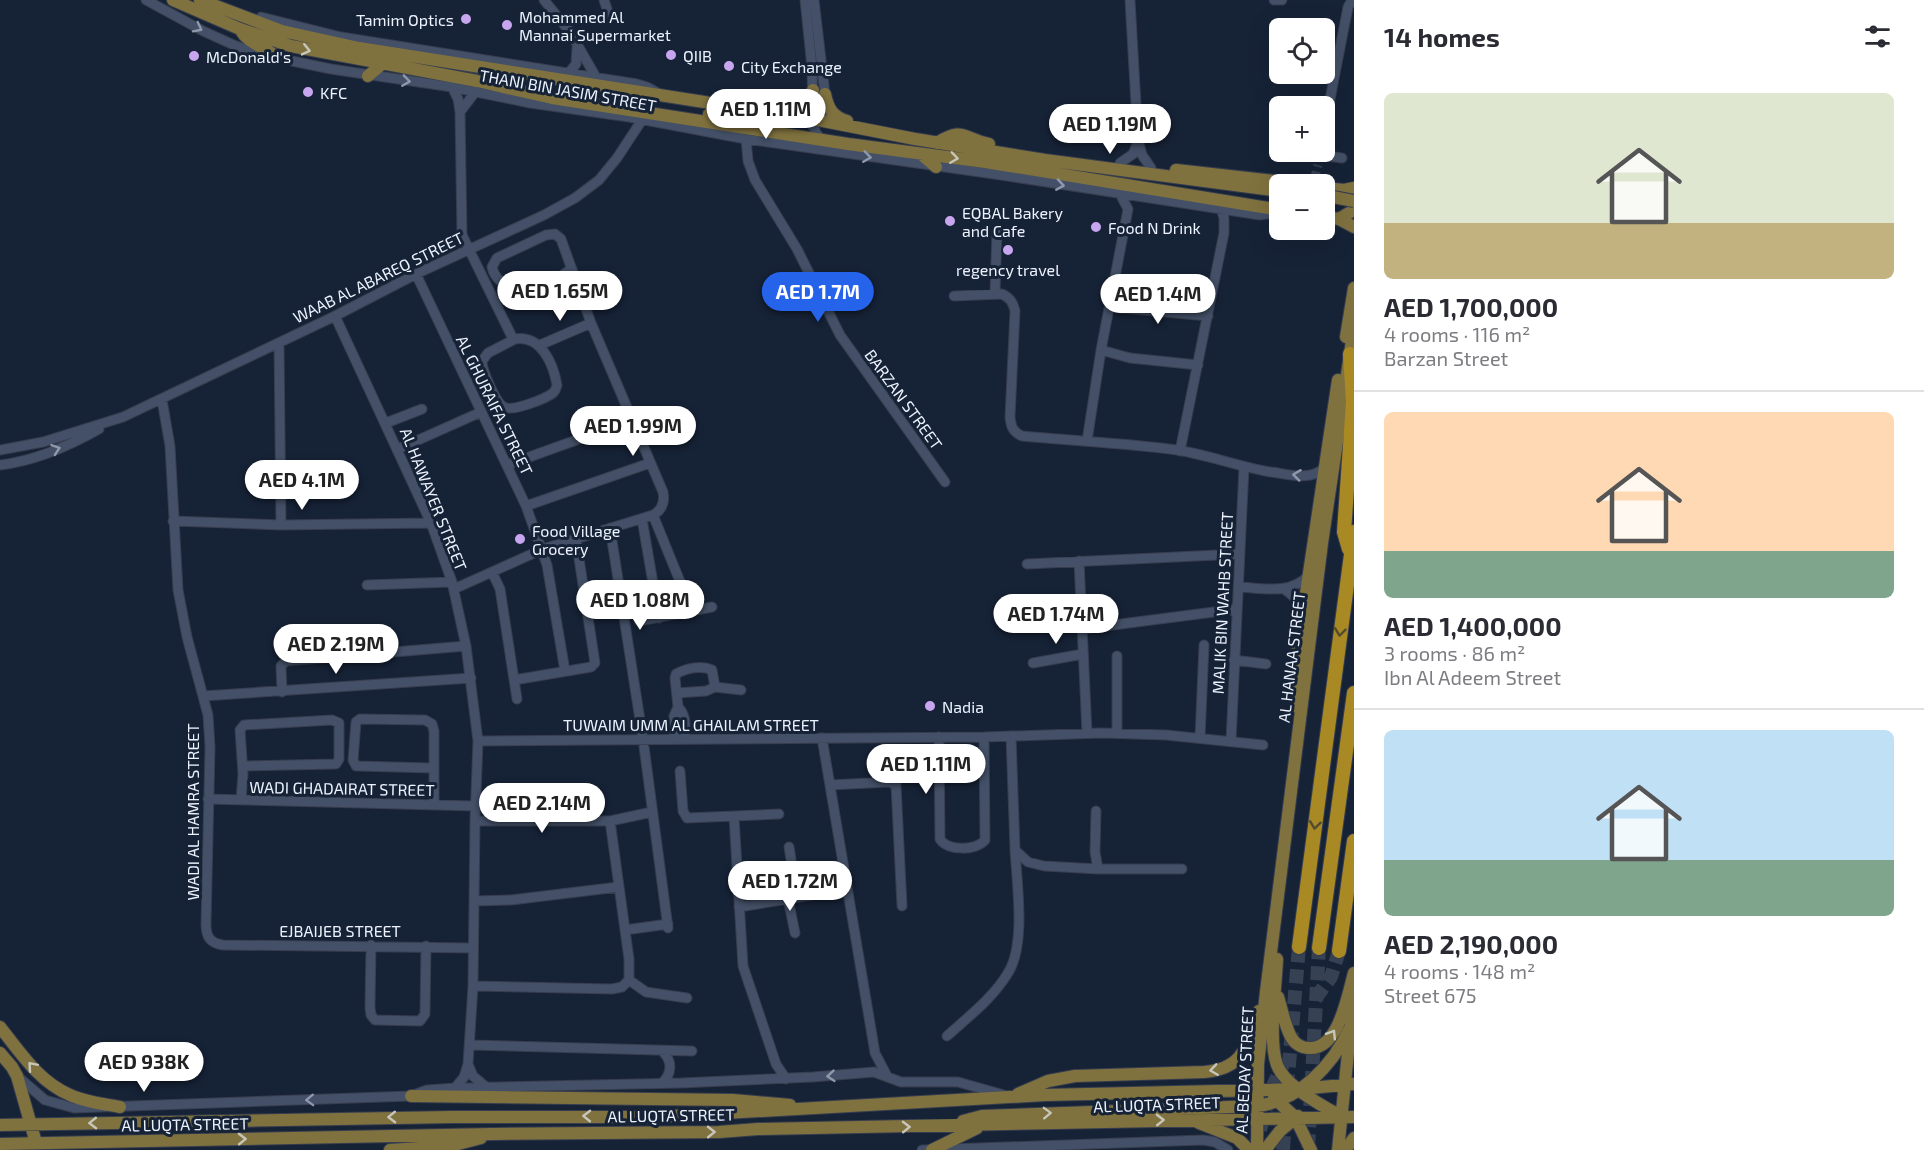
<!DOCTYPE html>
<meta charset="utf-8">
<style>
:root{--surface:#fff;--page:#f2f2f3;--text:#2b2b33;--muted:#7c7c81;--line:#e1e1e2;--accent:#2563eb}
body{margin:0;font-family:"Exo 2",sans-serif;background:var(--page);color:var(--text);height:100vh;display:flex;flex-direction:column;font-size:22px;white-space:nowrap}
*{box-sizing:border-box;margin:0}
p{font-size:20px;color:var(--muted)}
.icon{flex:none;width:33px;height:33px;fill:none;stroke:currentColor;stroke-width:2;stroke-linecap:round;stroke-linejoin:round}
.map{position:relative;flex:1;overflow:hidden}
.side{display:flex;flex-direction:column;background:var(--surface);width:570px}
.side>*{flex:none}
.buttons{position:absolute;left:1269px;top:18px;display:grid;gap:12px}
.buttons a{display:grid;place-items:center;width:66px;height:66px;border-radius:9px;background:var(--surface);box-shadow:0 6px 24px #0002;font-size:30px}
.price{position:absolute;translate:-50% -51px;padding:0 14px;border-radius:21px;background:#fff;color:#222;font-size:20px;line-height:39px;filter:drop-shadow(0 2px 3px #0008)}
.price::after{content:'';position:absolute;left:50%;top:36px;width:18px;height:14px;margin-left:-9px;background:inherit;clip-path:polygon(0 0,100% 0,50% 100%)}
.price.active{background:var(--accent);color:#fff}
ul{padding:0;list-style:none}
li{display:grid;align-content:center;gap:12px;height:318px;padding:0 30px}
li+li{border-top:2px solid var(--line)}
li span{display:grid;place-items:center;height:186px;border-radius:9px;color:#555}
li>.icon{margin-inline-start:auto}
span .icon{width:108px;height:108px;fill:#fffc;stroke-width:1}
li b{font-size:26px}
h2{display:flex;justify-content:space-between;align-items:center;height:72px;padding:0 30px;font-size:26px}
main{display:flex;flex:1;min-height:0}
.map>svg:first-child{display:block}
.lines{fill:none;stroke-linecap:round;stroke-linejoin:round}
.minor-tunnel{stroke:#364154;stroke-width:9;stroke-dasharray:9 4.5;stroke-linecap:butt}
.highway-tunnel{stroke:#364154;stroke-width:14;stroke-dasharray:14 7;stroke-linecap:butt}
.minor-casing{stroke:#363d4e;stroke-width:11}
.major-casing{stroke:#363d4e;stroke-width:14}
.highway-casing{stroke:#363d4e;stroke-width:16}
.minor{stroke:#435067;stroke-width:9}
.major{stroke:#80723f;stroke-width:12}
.highway{stroke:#a98924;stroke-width:14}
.major-bridge-casing{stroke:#363d4e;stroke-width:14;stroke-linecap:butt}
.major-bridge{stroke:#80723f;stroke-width:12}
.oneway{stroke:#8f99ab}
.oneway2{stroke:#c6c6bb}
.oneway3{stroke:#514b2f}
.poi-dot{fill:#c8a6ef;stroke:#162236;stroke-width:2}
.labels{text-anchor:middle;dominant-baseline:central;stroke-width:6;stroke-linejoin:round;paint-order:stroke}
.poi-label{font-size:16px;fill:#ecf3fe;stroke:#162236;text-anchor:start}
.street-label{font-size:16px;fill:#ecf3fe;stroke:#162236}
</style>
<main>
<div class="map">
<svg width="1354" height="1150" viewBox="0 0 1354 1150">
<rect width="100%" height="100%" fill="#162236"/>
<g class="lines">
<path class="minor-tunnel" d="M 1314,180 L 1318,165"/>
<path class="highway-tunnel" d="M 1315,999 L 1331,977 L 1339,951
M 1287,1088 L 1299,947
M 1260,1130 L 1271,1090 L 1285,1060
M 1308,1148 L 1319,948
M 1283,1150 L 1285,1119"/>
<g class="minor-casing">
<path id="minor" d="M 146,0 L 203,31 L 236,46 L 263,55 L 331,69 L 452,87 L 530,103 L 629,117 L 746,139 L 1001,175 L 1260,215 L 1280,212
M 544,0 L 570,32 L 597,79
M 604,0 L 610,18
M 805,0 L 812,67 L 813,126 L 816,133 L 822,140
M 814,0 L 825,94 L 823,121
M 1130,0 L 1138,139 L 1142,155 L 1151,168
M 1274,0 L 1282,0
M 261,17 L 341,37 L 637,84 L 647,87 L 658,93
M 568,74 L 576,64 L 577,47
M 452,87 L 458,99 L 460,112 L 462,235 L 513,339
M 460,112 L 476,91
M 1324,130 L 1348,7 L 1352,0
M 746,139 L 748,161 L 755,180 L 797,249 L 840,335 L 945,482
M 1320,155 L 1342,158
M 1120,163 L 1133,154 L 1138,141
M 1313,184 L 1314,180
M 416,274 L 526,506 L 547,565 L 565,671
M 995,293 L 997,231
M 954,296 L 1002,294 C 1010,298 1013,302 1015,311 L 1010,417 C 1011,427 1013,432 1022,436 C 1074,441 1126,443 1177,450 C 1209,455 1239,467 1271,472 C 1288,474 1309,481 1323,469
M 1110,307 L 1208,316
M 335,316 L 431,523 L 452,582 L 466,646 L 478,741 L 475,821 L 473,986 L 468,1064 L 464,1077 L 455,1088
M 515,339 C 541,335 553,363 557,385 C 556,389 556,390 553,393 C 545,399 512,412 504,407 C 496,403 482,371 482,361 L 488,353 Z
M 279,343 L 281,525
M 540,345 L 591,323
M 1101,350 L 1130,358 L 1198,365
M 162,400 L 170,446 L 178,590 L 187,637 L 208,715 L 210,747 L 206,924 C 206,937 210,943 223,945 L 473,948
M 386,423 L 422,409
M 1087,441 L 1101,350 L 1128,209 L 1120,194
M 398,449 L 481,412
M 0,450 L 43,442 L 123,417 L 335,316 L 416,274 L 544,215 L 575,198 L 599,180 L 617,158 L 642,120
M 1180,451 L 1224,233 L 1224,218 L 1221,209
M 0,465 C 34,461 69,446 99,429
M 507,465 L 632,420
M 526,506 L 650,463
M 653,515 L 692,611
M 642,519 L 659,618
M 173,521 L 281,525 L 431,523
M 610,528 L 643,739 L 668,928
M 1079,561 L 1087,733
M 1027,564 L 1239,554
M 492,572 L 500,589 L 517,699
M 367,585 L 452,582
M 1239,587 C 1262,588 1290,595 1308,576
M 454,589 L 543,549 L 653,515 C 662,510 665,502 663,492 L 591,323 L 561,239 L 555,234 L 546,235 L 497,258 L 492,267 C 497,290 529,295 548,285 C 557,281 563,273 572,269
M 1284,589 C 1293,595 1299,601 1301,612
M 1030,609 L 1081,607
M 639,621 L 712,607
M 1082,629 L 1237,609
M 1117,656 L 1117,733
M 1234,660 L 1266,664
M 1033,663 L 1083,654
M 514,680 L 591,667 L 595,663 L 576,539
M 715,687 L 741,690
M 282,692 L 281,666 L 286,661 L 466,646
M 203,696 L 471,678
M 678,707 C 687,715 685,728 685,738
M 1011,736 L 1015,850 L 1028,862 L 1044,866 L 1098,869 L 1182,869
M 939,737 L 940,839 C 947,851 976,851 985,840 L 984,737
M 822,738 L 875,1053 L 887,1076
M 1200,738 L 1204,645
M 674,739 L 674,716 L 678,707 L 675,678 L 676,674 C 686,668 702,665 712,670 L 715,687 L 706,691 L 677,693
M 478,741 L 984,737 L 1102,733 L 1166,735 L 1263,745
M 1231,741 L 1244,467
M 433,768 L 356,766 L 353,760 L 356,722 L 360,719 L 425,720 L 432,724 L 434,731 L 434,805
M 680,771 L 683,811 L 687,818 L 779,814
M 830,785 L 889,782 L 896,785 L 902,906
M 208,799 L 475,806
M 241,800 L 243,774 L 240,730 L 244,725 L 332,720 L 339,723 L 339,759 L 336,764 L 243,766
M 1096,811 L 1095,852 L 1098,869
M 734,817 L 743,966 L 776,1064 L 786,1079
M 475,821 L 610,821 L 652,812
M 789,847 L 797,897
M 788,899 L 795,933
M 474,901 L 511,900 L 618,887
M 739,907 L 836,891
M 625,930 L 668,924
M 371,945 L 370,1008 L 371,1015 L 375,1020 L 420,1021 L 425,1014 L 426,946
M 629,980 L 646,992 L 687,998
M 473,986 L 612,989 L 622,987 L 629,980 L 629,959 L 610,821
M 947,1036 C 968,1017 993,998 1008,973 C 1026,945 1017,884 1015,850
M 470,1045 L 692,1051
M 468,1064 L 473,1076 L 486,1087
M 17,1076 L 45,1100 L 74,1108 L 411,1096 L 427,1090 L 455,1088 L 681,1083 L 813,1077 L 874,1072 L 901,1082 L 958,1082 L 1004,1095
M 662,1083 C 672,1074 673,1061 662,1051
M 922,1150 L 1203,1140 L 1215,1142 L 1228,1150"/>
</g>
<g class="major-casing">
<path id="major" d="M 173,0 L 240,29 L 291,46 L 477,81 L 552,98 L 848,144 L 985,162 L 1280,210
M 200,0 L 282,31 L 359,48 L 813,119 L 915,139 L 1045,160 L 1280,191
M 241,30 C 248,44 264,46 275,56
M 368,76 L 382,64
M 825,94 C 828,109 833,117 847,121
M 709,114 L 775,123 L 781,121 L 784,115
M 796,117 L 807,105 L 813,90
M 937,143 C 964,126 963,139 989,144
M 921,154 L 936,167
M 1176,170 L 1302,184
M 1324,188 L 1344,190 L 1354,188
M 1324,217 L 1339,219 L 1354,227
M 1339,219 L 1352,211 L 1354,206
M 1346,337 L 1354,288
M 1297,707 L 1294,673 L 1338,380
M 1277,959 C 1276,987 1268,1040 1277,1065 C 1285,1086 1322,1106 1341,1116
M 1278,997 C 1282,1010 1285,1026 1291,1037 C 1295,1044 1302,1048 1310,1048 C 1339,1049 1348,994 1354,973
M 0,1027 C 20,1052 39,1082 70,1095 C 85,1102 104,1104 120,1107
M 0,1053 L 12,1067 L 17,1076 L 38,1150
M 1018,1094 L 1048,1081 L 1075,1076 L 1204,1072 C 1245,1069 1247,1044 1259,1011
M 411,1096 L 733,1100 L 790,1105
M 1274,1098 L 1295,1117 L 1311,1150
M 963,1121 L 982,1116 L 1257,1106 C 1299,1101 1333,1065 1350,1028
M 1199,1123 L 1237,1138 L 1249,1150
M 0,1125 L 452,1117 L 655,1117 L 1045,1095 L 1299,1089 L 1354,1084
M 0,1144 L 493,1134 L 719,1132 L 758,1129 L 1354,1117
M 390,1150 L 450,1146 L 481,1138
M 932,1150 L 977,1128
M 1257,1150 L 1258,1064 L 1266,992 L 1322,543 L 1354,327
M 1265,1150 L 1280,1131 L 1298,1116
M 1338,1150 L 1354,995
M 1345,1150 L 1354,1138"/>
</g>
<g class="highway-casing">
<path id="highway" d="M 1349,549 L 1344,532 L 1353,402 L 1350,354
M 1299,947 L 1354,532
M 1319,948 L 1354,693
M 1339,951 L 1354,841"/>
</g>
<use href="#minor" class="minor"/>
<use href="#major" class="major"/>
<use href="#highway" class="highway"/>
<g class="major-bridge-casing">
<path id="major-bridge" d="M 1333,197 L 1354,201"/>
</g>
<use href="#major-bridge" class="major-bridge"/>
</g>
<defs><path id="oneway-chevron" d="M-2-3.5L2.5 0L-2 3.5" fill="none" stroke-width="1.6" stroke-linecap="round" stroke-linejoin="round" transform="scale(1.5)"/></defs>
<g class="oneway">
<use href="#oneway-chevron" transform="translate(198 28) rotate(27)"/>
<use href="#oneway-chevron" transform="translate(406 81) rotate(8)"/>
<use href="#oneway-chevron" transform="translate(867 157) rotate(8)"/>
<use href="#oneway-chevron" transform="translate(1060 185) rotate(9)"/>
<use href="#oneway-chevron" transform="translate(56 449) rotate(-19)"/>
<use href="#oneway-chevron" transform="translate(1297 475) rotate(-173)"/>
<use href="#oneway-chevron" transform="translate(831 1076) rotate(175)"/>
<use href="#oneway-chevron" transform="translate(310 1100) rotate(178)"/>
</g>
<g class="oneway2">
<use href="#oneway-chevron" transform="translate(306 50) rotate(13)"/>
<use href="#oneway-chevron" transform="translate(954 158) rotate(8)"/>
<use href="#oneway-chevron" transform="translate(1332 1034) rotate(-58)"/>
<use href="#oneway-chevron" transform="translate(32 1066) rotate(-131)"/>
<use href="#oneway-chevron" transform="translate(1214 1070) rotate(172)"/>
<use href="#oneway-chevron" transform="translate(1047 1113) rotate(-2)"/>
<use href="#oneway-chevron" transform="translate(587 1116) rotate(-179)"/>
<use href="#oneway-chevron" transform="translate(392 1117) rotate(179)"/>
<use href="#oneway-chevron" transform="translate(1160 1120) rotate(-1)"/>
<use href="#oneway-chevron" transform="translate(93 1123) rotate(179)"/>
<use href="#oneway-chevron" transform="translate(906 1127) rotate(-1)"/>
<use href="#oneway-chevron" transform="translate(711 1132) rotate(-1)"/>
<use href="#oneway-chevron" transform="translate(242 1139) rotate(-1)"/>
</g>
<g class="oneway3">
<use href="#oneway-chevron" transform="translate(1340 632) rotate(97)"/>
<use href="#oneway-chevron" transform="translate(1315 825) rotate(97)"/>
</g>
<g class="poi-dot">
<circle cx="466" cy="19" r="6"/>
<circle cx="507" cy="25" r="6"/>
<circle cx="671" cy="55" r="6"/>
<circle cx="194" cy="56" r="6"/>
<circle cx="729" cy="66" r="6"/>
<circle cx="308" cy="92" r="6"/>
<circle cx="950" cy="221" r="6"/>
<circle cx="1096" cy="227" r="6"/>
<circle cx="1008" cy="250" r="6"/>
<circle cx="520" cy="539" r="6"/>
<circle cx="930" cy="706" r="6"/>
</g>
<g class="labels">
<g class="poi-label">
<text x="519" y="16">Mohammed Al<tspan x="519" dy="18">Mannai Supermarket</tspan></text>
<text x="454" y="19" text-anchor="end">Tamim Optics</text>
<text x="683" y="55">QIIB</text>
<text x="206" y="56">McDonald's</text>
<text x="741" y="66">City Exchange</text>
<text x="320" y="92">KFC</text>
<text x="962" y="212">EQBAL Bakery<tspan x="962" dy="18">and Cafe</tspan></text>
<text x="1108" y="227">Food N Drink</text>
<text x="1008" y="269" text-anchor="middle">regency travel</text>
<text x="532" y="530">Food Village<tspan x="532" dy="18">Grocery</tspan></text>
<text x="942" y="706">Nadia</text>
</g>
<g class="street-label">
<text transform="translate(568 90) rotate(10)">THANI BIN JASIM STREET</text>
<text transform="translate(378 277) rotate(-26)">WAAB AL ABAREQ STREET</text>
<text transform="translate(904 399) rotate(54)">BARZAN STREET</text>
<text transform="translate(495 405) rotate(64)">AL GHURAIFA STREET</text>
<text transform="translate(434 499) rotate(68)">AL HAWAYER STREET</text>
<text transform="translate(1222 603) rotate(-87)">MALIK BIN WAHB STREET</text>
<text transform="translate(1291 657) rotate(-83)">AL HANAA STREET</text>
<text x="691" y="724">TUWAIM UMM AL GHAILAM STREET</text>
<text transform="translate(342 788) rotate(1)">WADI GHADAIRAT STREET</text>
<text transform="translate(192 812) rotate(-90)">WADI AL HAMRA STREET</text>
<text x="340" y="930">EJBAIJEB STREET</text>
<text transform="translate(1244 1070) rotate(-87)">AL BEDAY STREET</text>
<text transform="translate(1157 1104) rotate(-2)">AL LUQTA STREET</text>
<text transform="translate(671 1115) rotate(-1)">AL LUQTA STREET</text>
<text transform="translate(185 1124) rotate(-1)">AL LUQTA STREET</text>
</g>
</g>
</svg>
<div class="buttons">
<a><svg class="icon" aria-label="locate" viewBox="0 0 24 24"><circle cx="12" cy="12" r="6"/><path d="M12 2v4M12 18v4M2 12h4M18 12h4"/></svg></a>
<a>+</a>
<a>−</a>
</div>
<b class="price" style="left:766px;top:140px">AED 1.11M</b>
<b class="price" style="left:1110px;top:155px">AED 1.19M</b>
<b class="price" style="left:560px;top:322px">AED 1.65M</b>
<b class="price active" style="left:818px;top:323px">AED 1.7M</b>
<b class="price" style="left:1158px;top:325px">AED 1.4M</b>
<b class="price" style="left:633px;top:457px">AED 1.99M</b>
<b class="price" style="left:302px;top:511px">AED 4.1M</b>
<b class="price" style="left:640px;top:631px">AED 1.08M</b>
<b class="price" style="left:1056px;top:645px">AED 1.74M</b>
<b class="price" style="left:336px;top:675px">AED 2.19M</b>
<b class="price" style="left:926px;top:795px">AED 1.11M</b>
<b class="price" style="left:542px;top:834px">AED 2.14M</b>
<b class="price" style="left:790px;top:912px">AED 1.72M</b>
<b class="price" style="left:144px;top:1093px">AED 938K</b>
</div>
<section class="side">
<h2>14 homes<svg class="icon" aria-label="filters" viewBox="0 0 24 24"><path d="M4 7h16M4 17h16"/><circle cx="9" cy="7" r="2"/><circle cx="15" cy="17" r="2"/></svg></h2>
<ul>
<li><span style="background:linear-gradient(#dfe7d0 70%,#c2b280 0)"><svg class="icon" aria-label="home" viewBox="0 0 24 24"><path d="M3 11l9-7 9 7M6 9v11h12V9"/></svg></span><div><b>AED 1,700,000</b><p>4 rooms · 116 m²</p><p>Barzan Street</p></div></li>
<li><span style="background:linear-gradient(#ffd9b3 75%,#7fa58c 0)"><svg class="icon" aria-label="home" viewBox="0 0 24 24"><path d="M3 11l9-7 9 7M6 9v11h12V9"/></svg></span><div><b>AED 1,400,000</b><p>3 rooms · 86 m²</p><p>Ibn Al Adeem Street</p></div></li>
<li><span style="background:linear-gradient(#bfe0f5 70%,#7fa58c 0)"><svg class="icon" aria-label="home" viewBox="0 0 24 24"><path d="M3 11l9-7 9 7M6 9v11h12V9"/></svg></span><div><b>AED 2,190,000</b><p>4 rooms · 148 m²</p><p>Street 675</p></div></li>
</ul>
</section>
</main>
